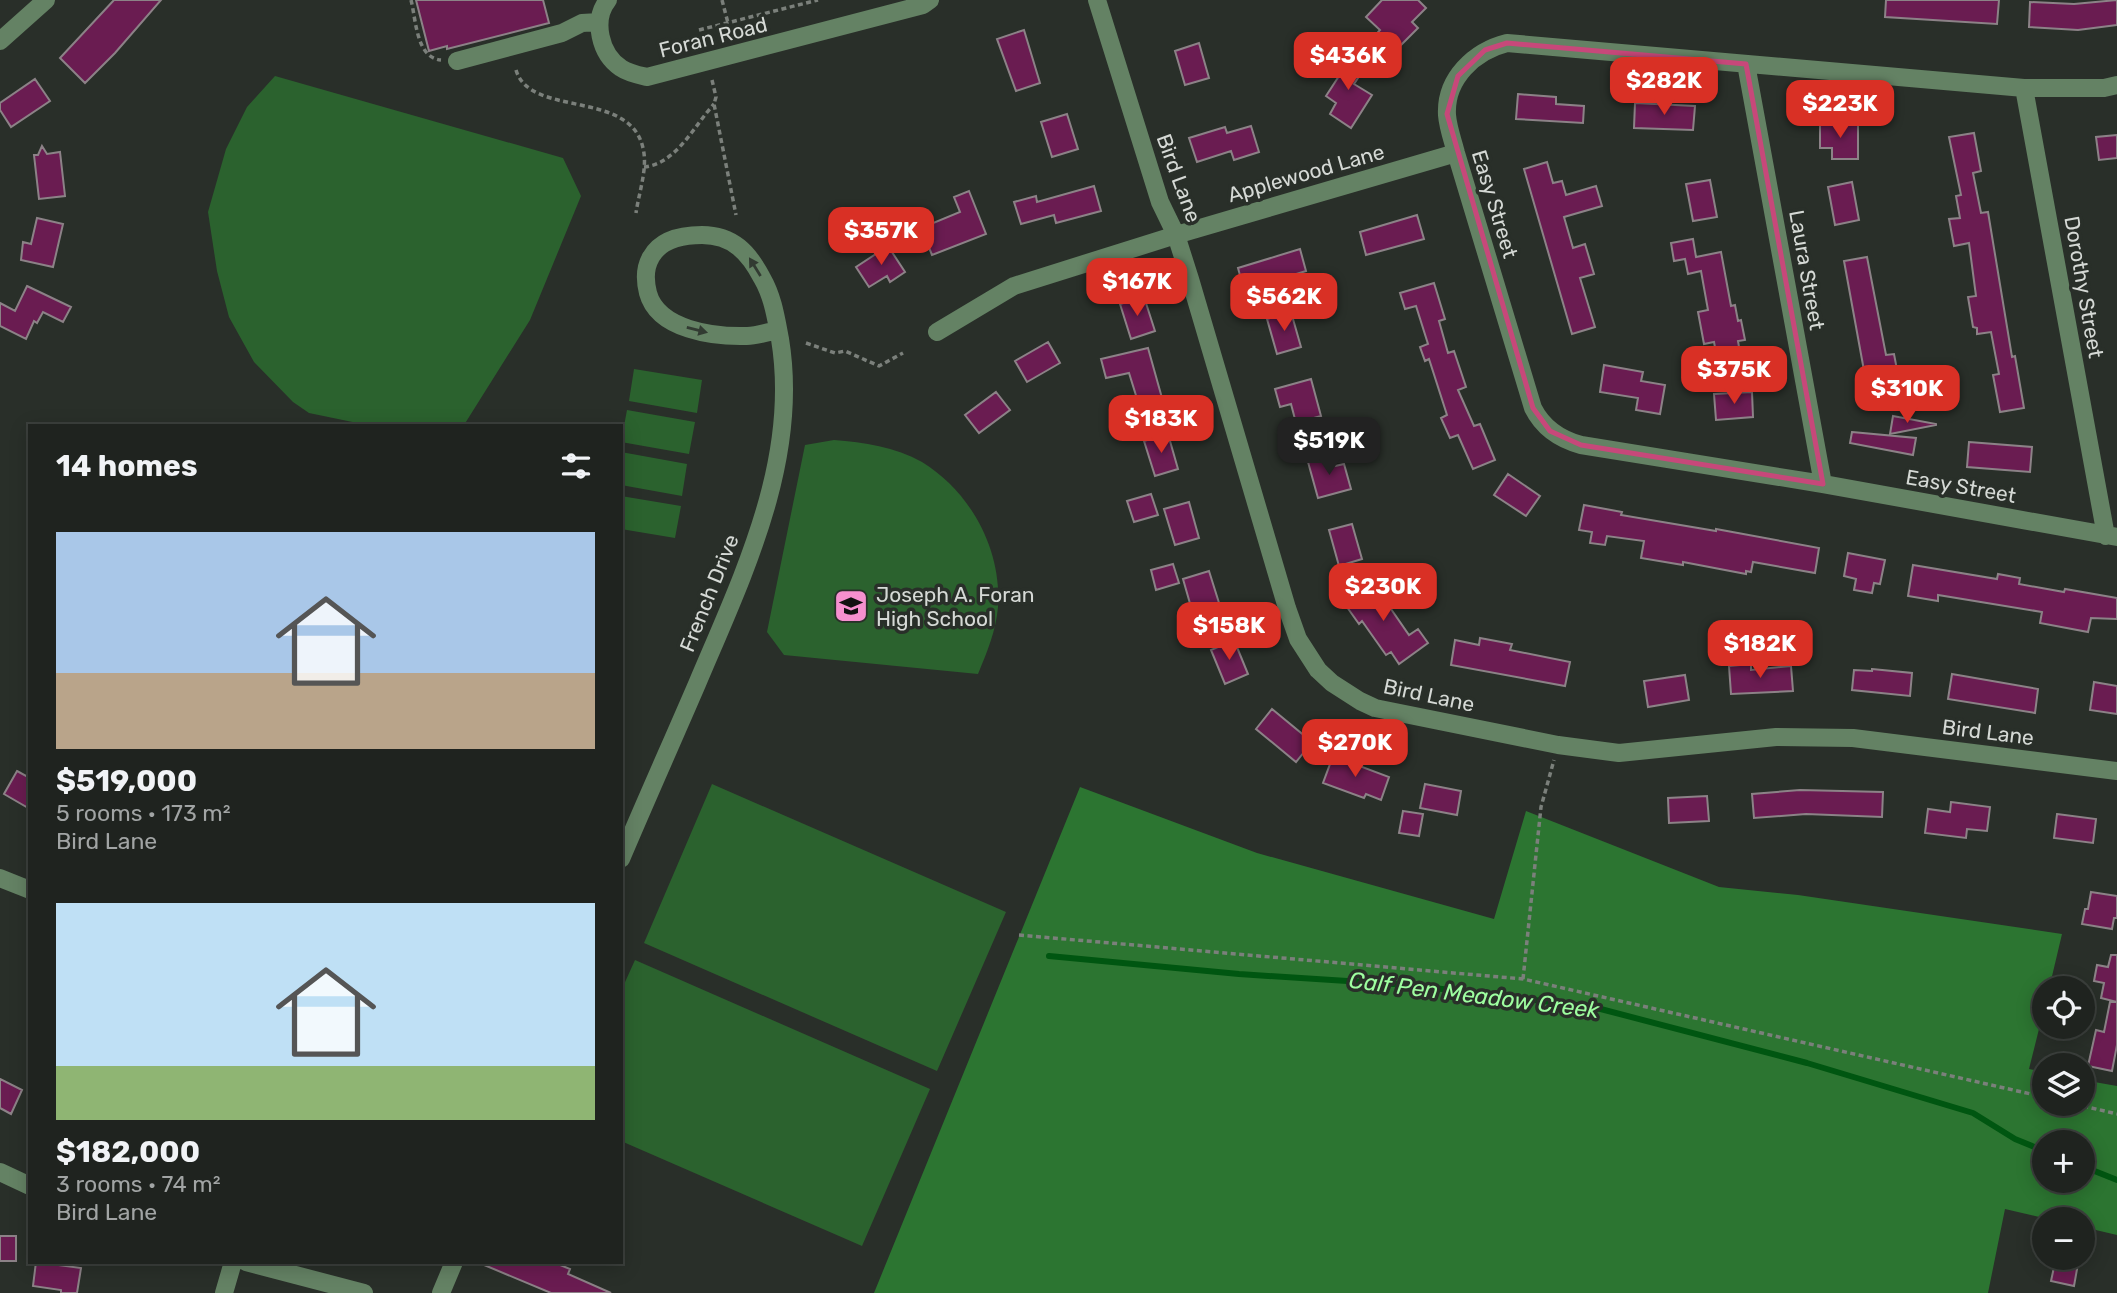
<!DOCTYPE html>
<meta charset="utf-8">
<style>
:root{--surface:#1f231f;--page:#2c2f2c;--text:#f1f3f6;--muted:#a1a4a4;--line:#3c403d;--accent:#d93025}
body{margin:0;font-family:Rubik,sans-serif;background:var(--page);color:var(--text);height:100vh;display:flex;flex-direction:column;font-size:26px;white-space:nowrap}
*{box-sizing:border-box;margin:0}
p{font-size:23px;color:var(--muted)}
.icon{flex:none;width:38px;height:38px;fill:none;stroke:currentColor;stroke-width:2;stroke-linecap:round;stroke-linejoin:round}
.map{position:relative;flex:1;overflow:hidden}
.details{position:absolute;left:28px;top:424px;width:595px;height:840px;display:flex;flex-direction:column;background:var(--surface);border-radius:0px;box-shadow:0 4px 18px #0003,0 0 0 2px var(--line)}
.details>*{flex:none}
.buttons{position:absolute;left:2032px;top:976px;display:grid;gap:14px}
.buttons a{display:grid;place-items:center;width:63px;height:63px;border-radius:50%;background:var(--surface);box-shadow:0 4px 18px #0003,0 0 0 2px var(--line);font-size:35px}
.price{position:absolute;translate:-50% -60px;padding:0 16px;border-radius:14px;background:var(--accent);color:#fff;font-size:23px;line-height:46px;filter:drop-shadow(0 2px 4px #0008)}
.price::after{content:'';position:absolute;left:50%;top:42px;width:21px;height:16px;margin-left:-10px;background:inherit;clip-path:polygon(0 0,100% 0,50% 100%)}
.price.current{background:#222;color:#fff}
ul{padding:0;list-style:none}
li{display:grid;align-content:center;gap:14px;height:371px;padding:0 28px}
li span{display:grid;place-items:center;height:217px;border-radius:0px;color:#555}
li>.icon{margin-inline-start:auto}
span .icon{width:126px;height:126px;fill:#fffc;stroke-width:1}
li b{font-size:30px}
h2{display:flex;justify-content:space-between;align-items:center;height:84px;padding:0 28px;font-size:30px}
.map>svg:first-child{display:block}
.green{fill:#2b622e}
.forest{fill:#2c7531;fill-rule:evenodd}
.lines{fill:none;stroke-linecap:round;stroke-linejoin:round}
.stream{stroke:#005611;stroke-width:6}
.building{fill:#6a1c51;stroke:#8c8287;stroke-width:2}
.path{stroke:#7b807b;stroke-width:3.5;stroke-dasharray:5 3.5;stroke-linecap:butt}
.minor{stroke:#648264;stroke-width:18}
.oneway{fill:#323b32}
.marked{fill:none;stroke:#c7487a;stroke-width:5;stroke-linejoin:round}
.labels{text-anchor:middle;dominant-baseline:central;stroke-width:7;stroke-linejoin:round;paint-order:stroke}
.street-label{font-size:21px;fill:#d5d9d5;stroke:#292f29}
.poi-label{font-size:21px;fill:#d5d9d5;stroke:#292f29;text-anchor:start}
.water-label{font-size:23px;font-style:italic;fill:#9efea0;stroke:#292f29}
</style>
<div class="map">
<svg width="2117" height="1293" viewBox="0 0 2117 1293">
<rect width="100%" height="100%" fill="#292f29"/>
<path class="green" d="M 275,76 L 563,158 L 581,196 L 530,320 L 464,425 L 367,425 L 309,413 L 293,402 L 254,362 L 229,317 L 217,271 L 208,212 L 226,149 L 247,107 Z
M 634,369 L 702,380 L 697,413 L 629,401 Z
M 627,410 L 695,422 L 689,454 L 621,442 Z
M 834,440 C 864,442 895,447 922,462 C 971,492 1002,550 998,607 C 996,631 987,652 978,674 L 784,655 L 767,632 L 805,445 Z
M 621,452 L 687,464 L 682,496 L 621,485 Z
M 621,496 L 681,506 L 675,538 L 621,529 Z
M 712,784 L 1006,912 L 937,1071 L 644,943 Z
M 635,960 L 930,1089 L 862,1246 L 621,1141 L 621,991 Z"/>
<path class="forest" d="M 1080,787 L 1257,853 L 1494,919 L 1526,811 L 1719,887 L 1798,895 L 2062,934 L 2049,989 L 2044,989 L 2044,1009 L 2029,1069 L 2044,1072 L 2044,1104 L 2082,1104 L 2083,1080 L 2117,1086 L 2117,1235 L 2083,1227 L 2082,1220 L 2052,1220 L 2005,1209 L 1988,1293 L 874,1293 ZM 2044,1143 L 2082,1143 L 2082,1181 L 2044,1181 Z"/>
<g class="lines">
<path class="stream" d="M 1049,956 L 1239,974 L 1409,985 L 1593,1007 L 1807,1063 L 1973,1113 L 2015,1139 L 2044,1151
M 2082,1166 L 2117,1180"/>
</g>
<path class="building" d="M 114,0 L 161,0 L 115,53 L 85,83 L 60,58 Z
M 416,0 L 543,0 L 549,23 L 447,49 L 447,46 L 429,51 Z
M 1382,0 L 1418,0 L 1426,8 L 1412,22 L 1418,28 L 1391,55 L 1373,38 L 1380,30 L 1366,17 Z
M 1886,0 L 1999,0 L 1997,24 L 1885,17 Z
M 2117,0 L 2117,25 L 2078,30 L 2029,27 L 2030,2 L 2074,4 Z
M 1024,30 L 1040,83 L 1016,91 L 997,39 Z
M 1199,43 L 1209,78 L 1185,85 L 1175,51 Z
M 1346,53 L 1366,66 L 1354,84 L 1372,95 L 1351,128 L 1330,114 L 1336,103 L 1326,96 L 1339,76 L 1333,72 Z
M 35,79 L 50,101 L 11,127 L 0,110 L 0,103 Z
M 1518,94 L 1556,97 L 1556,104 L 1584,106 L 1583,123 L 1516,119 Z
M 1635,103 L 1695,106 L 1693,130 L 1634,128 Z
M 1067,114 L 1078,149 L 1052,157 L 1041,122 Z
M 1820,123 L 1858,123 L 1858,159 L 1832,159 L 1832,148 L 1820,148 Z
M 1251,126 L 1259,152 L 1234,160 L 1231,151 L 1197,162 L 1189,138 L 1225,127 L 1227,133 Z
M 1974,133 L 1981,171 L 1973,173 L 1981,213 L 1988,212 L 2012,357 L 2015,356 L 2024,408 L 2000,412 L 1993,375 L 1999,374 L 1991,332 L 1977,334 L 1977,328 L 1973,327 L 1968,297 L 1976,296 L 1969,243 L 1954,246 L 1949,219 L 1960,218 L 1956,196 L 1961,195 L 1949,137 Z
M 2117,135 L 2117,158 L 2099,160 L 2096,137 Z
M 42,146 L 47,154 L 60,152 L 65,196 L 39,199 L 34,155 L 38,155 Z
M 1547,162 L 1553,183 L 1562,181 L 1566,195 L 1596,186 L 1602,206 L 1564,217 L 1573,248 L 1585,244 L 1594,274 L 1580,278 L 1595,327 L 1572,334 L 1524,169 Z
M 1710,180 L 1717,217 L 1693,221 L 1686,184 Z
M 1852,182 L 1859,220 L 1835,225 L 1828,187 Z
M 1094,186 L 1101,211 L 1056,223 L 1054,215 L 1021,224 L 1014,202 L 1036,196 L 1037,202 Z
M 969,191 L 986,234 L 932,255 L 921,228 L 960,212 L 954,197 Z
M 1417,215 L 1424,239 L 1366,255 L 1360,232 Z
M 37,218 L 63,224 L 53,267 L 21,260 L 23,242 L 31,244 Z
M 1693,239 L 1696,257 L 1721,252 L 1731,306 L 1735,305 L 1738,321 L 1741,320 L 1745,340 L 1738,341 L 1741,359 L 1718,363 L 1714,342 L 1704,344 L 1698,312 L 1708,310 L 1701,271 L 1688,274 L 1685,259 L 1674,261 L 1671,243 Z
M 888,246 L 905,272 L 890,282 L 887,276 L 869,287 L 856,267 Z
M 1300,249 L 1306,271 L 1244,290 L 1238,268 Z
M 1867,257 L 1886,355 L 1894,354 L 1899,380 L 1867,387 L 1844,261 Z
M 1434,283 L 1445,319 L 1439,321 L 1448,353 L 1454,351 L 1466,387 L 1458,390 L 1474,426 L 1480,424 L 1495,460 L 1473,469 L 1458,435 L 1450,438 L 1441,418 L 1447,415 L 1429,359 L 1425,361 L 1420,347 L 1428,344 L 1416,306 L 1405,309 L 1400,293 Z
M 27,286 L 71,307 L 63,322 L 43,312 L 37,323 L 34,321 L 26,339 L 0,326 L 0,303 L 15,311 Z
M 1144,297 L 1155,331 L 1131,339 L 1120,304 Z
M 1291,312 L 1301,347 L 1277,354 L 1267,319 Z
M 1048,342 L 1060,363 L 1027,382 L 1015,361 Z
M 1148,348 L 1162,398 L 1139,405 L 1129,373 L 1106,378 L 1101,359 Z
M 1604,365 L 1643,372 L 1641,381 L 1665,385 L 1660,414 L 1636,410 L 1638,398 L 1600,392 Z
M 1311,379 L 1321,416 L 1296,423 L 1291,404 L 1280,407 L 1275,389 Z
M 996,392 L 1010,410 L 979,433 L 965,415 Z
M 1752,392 L 1753,417 L 1716,420 L 1714,394 Z
M 1893,416 L 1936,424 L 1936,425 L 1890,434 Z
M 1852,432 L 1916,438 L 1913,455 L 1850,443 Z
M 1168,434 L 1178,469 L 1155,476 L 1144,441 Z
M 1969,442 L 2032,447 L 2030,472 L 1967,467 Z
M 1332,455 L 1335,466 L 1344,464 L 1351,489 L 1318,498 L 1308,462 Z
M 1508,474 L 1540,496 L 1526,516 L 1494,495 Z
M 1151,494 L 1158,515 L 1134,522 L 1127,501 Z
M 1189,502 L 1199,538 L 1175,545 L 1164,509 Z
M 1584,505 L 1622,512 L 1621,515 L 1716,531 L 1716,529 L 1819,548 L 1815,573 L 1753,562 L 1751,572 L 1746,571 L 1746,574 L 1683,562 L 1683,565 L 1641,558 L 1644,541 L 1607,536 L 1605,545 L 1590,543 L 1592,532 L 1579,530 Z
M 1352,524 L 1362,559 L 1339,566 L 1329,530 Z
M 1848,553 L 1885,560 L 1880,584 L 1874,583 L 1872,593 L 1854,590 L 1856,579 L 1844,576 Z
M 1173,564 L 1179,583 L 1156,590 L 1151,570 Z
M 1913,565 L 1997,579 L 1998,574 L 2020,578 L 2019,584 L 2064,592 L 2065,589 L 2117,598 L 2117,619 L 2091,618 L 2088,632 L 2040,623 L 2042,612 L 1938,595 L 1938,601 L 1908,596 Z
M 1209,571 L 1220,606 L 1193,614 L 1183,579 Z
M 1371,580 L 1409,635 L 1418,629 L 1428,643 L 1399,664 L 1391,652 L 1386,655 L 1362,621 L 1359,624 L 1342,600 Z
M 1480,638 L 1512,644 L 1510,650 L 1570,662 L 1565,686 L 1451,665 L 1455,640 L 1479,645 Z
M 1234,640 L 1248,674 L 1225,684 L 1211,650 Z
M 1751,664 L 1751,670 L 1791,666 L 1793,691 L 1731,694 L 1729,666 Z
M 1872,669 L 1912,673 L 1910,696 L 1852,690 L 1854,670 L 1872,671 Z
M 1952,674 L 2038,689 L 2035,713 L 1948,699 Z
M 1685,675 L 1689,700 L 1648,707 L 1644,681 Z
M 2094,682 L 2117,686 L 2117,714 L 2090,710 Z
M 1272,709 L 1312,742 L 1296,762 L 1256,729 Z
M 1333,756 L 1389,777 L 1381,800 L 1366,794 L 1364,798 L 1323,783 Z
M 17,771 L 30,778 L 30,809 L 4,794 Z
M 1425,784 L 1461,791 L 1457,815 L 1420,808 Z
M 1800,790 L 1883,792 L 1882,817 L 1806,814 L 1754,818 L 1752,794 Z
M 1707,796 L 1709,821 L 1669,823 L 1668,798 Z
M 1951,802 L 1990,807 L 1987,831 L 1967,829 L 1966,838 L 1925,833 L 1928,809 L 1950,812 Z
M 1403,811 L 1423,814 L 1419,836 L 1399,833 Z
M 2057,814 L 2096,819 L 2093,843 L 2054,838 Z
M 2091,892 L 2117,896 L 2117,918 L 2114,918 L 2112,929 L 2082,924 L 2085,909 L 2088,909 Z
M 2111,955 L 2117,955 L 2117,1002 L 2101,998 L 2104,983 L 2094,981 L 2097,965 L 2108,967 Z
M 2110,1002 L 2117,1002 L 2117,1045 L 2112,1071 L 2088,1066 L 2096,1030 L 2104,1032 Z
M 0,1079 L 22,1090 L 11,1114 L 0,1108 Z
M 0,1236 L 16,1236 L 16,1261 L 0,1261 Z
M 2056,1258 L 2079,1258 L 2074,1286 L 2051,1281 Z
M 36,1262 L 81,1268 L 77,1293 L 61,1293 L 61,1290 L 33,1286 Z
M 477,1262 L 553,1262 L 570,1269 L 568,1274 L 611,1293 L 551,1293 Z"/>
<g class="lines">
<path class="path" d="M 411,0 C 416,19 416,58 441,60
M 722,0 L 728,23
M 699,30 L 818,0
M 516,70 C 530,118 630,89 643,148 C 648,168 639,192 636,213
M 712,80 L 716,97 L 714,104 L 736,215
M 644,167 C 676,164 694,126 714,104
M 806,343 L 835,353 L 845,351 L 879,366 L 903,353
M 1019,935 L 1523,979 L 2044,1097
M 1523,979 L 1541,807 L 1554,760
M 2075,1104 L 2117,1114"/>
<path class="minor" d="M 608,0 C 592,20 600,54 621,68 C 628,73 638,75 647,77 L 923,5 L 930,0
M 1097,0 L 1160,202 L 1176,235 L 1190,279 L 1287,608 L 1298,639 L 1318,670 L 1332,683 L 1360,701 L 1375,708 L 1558,745 L 1619,753 L 1776,737 L 1853,738 L 2117,771
M 0,41 L 46,0
M 457,61 L 562,33 L 582,23 L 599,22
M 1746,64 L 1823,484
M 2117,85 L 2104,88 L 2024,88 L 1507,43 C 1475,51 1445,78 1447,115 C 1448,128 1453,141 1456,153 L 1533,408 C 1543,428 1559,439 1581,445 L 1823,484 L 2117,537
M 2024,88 L 2106,536
M 937,332 L 1014,286 L 1176,235 L 1456,153
M 621,859 C 646,800 672,742 697,684 C 743,575 800,460 780,339 C 776,318 773,297 762,278 C 749,253 733,235 702,235 C 684,235 661,239 651,257 C 645,267 645,281 648,293 C 658,330 714,337 747,336 C 757,336 768,332 778,330
M 0,878 L 30,890
M 0,1172 L 30,1186
M 246,1262 L 364,1293
M 224,1293 L 233,1262
M 441,1293 L 454,1262"/>
</g>
<defs><path id="oneway-solid" d="M-6-.8H1V-3.2L6.5 0L1 3.2V.8H-6Z" transform="scale(1.75)"/></defs>
<g class="oneway">
<use href="#oneway-solid" transform="translate(755 267) rotate(-122)"/>
<use href="#oneway-solid" transform="translate(697 330) rotate(14)"/>
</g>
<path class="marked" d="M 1507,43 L 1746,64 L 1823,484 L 1581,445 L 1550,431 L 1533,408 L 1447,114 L 1458,76 L 1485,50 Z"/>
<defs>
<g id="school-square" transform="scale(1.75)"><rect x="-9" y="-9" width="18" height="18" rx="4" fill="#f690cf" stroke="#292f29"/><path d="M0-5L7-2L0 1L-7-2ZM-4 1L0 2.5L4 1V4Q0 6-4 4Z" fill="#111"/></g>
</defs>
<g fill-rule="evenodd">
<use href="#school-square" x="851" y="606"/>
</g>
<g class="labels">
<g class="street-label">
<text transform="translate(713 37) rotate(-14)">Foran Road</text>
<text transform="translate(1306 173) rotate(-16)">Applewood Lane</text>
<text transform="translate(1179 178) rotate(70)">Bird Lane</text>
<text transform="translate(1495 204) rotate(73)">Easy Street</text>
<text transform="translate(1807 270) rotate(80)">Laura Street</text>
<text transform="translate(2084 287) rotate(80)">Dorothy Street</text>
<text transform="translate(1961 486) rotate(10)">Easy Street</text>
<text transform="translate(709 593) rotate(-68)">French Drive</text>
<text transform="translate(1429 695) rotate(12)">Bird Lane</text>
<text transform="translate(1988 732) rotate(7)">Bird Lane</text>
</g>
<g class="poi-label">
<text x="876" y="594">Joseph A. Foran<tspan x="876" dy="24">High School</tspan></text>
</g>
<g class="water-label">
<text transform="translate(1474 995) rotate(7)">Calf Pen Meadow Creek</text>
</g>
</g>
</svg>
<div class="buttons">
<a><svg class="icon" aria-label="locate" viewBox="0 0 24 24"><circle cx="12" cy="12" r="6"/><path d="M12 2v4M12 18v4M2 12h4M18 12h4"/></svg></a>
<a><svg class="icon" aria-label="layers" viewBox="0 0 24 24"><path d="M12 4l9 5-9 5-9-5zM3 14l9 5 9-5"/></svg></a>
<a>+</a>
<a>−</a>
</div>
<b class="price" style="left:1348px;top:92px">$436K</b>
<b class="price" style="left:1664px;top:117px">$282K</b>
<b class="price" style="left:1840px;top:140px">$223K</b>
<b class="price" style="left:881px;top:267px">$357K</b>
<b class="price" style="left:1137px;top:318px">$167K</b>
<b class="price" style="left:1284px;top:333px">$562K</b>
<b class="price" style="left:1734px;top:406px">$375K</b>
<b class="price" style="left:1907px;top:425px">$310K</b>
<b class="price" style="left:1161px;top:455px">$183K</b>
<b class="price current" style="left:1329px;top:477px">$519K</b>
<b class="price" style="left:1383px;top:623px">$230K</b>
<b class="price" style="left:1229px;top:662px">$158K</b>
<b class="price" style="left:1760px;top:680px">$182K</b>
<b class="price" style="left:1355px;top:779px">$270K</b>
<section class="details">
<h2>14 homes<svg class="icon" aria-label="filters" viewBox="0 0 24 24"><path d="M4 7h16M4 17h16"/><circle cx="9" cy="7" r="2"/><circle cx="15" cy="17" r="2"/></svg></h2>
<ul>
<li><span style="background:linear-gradient(#a9c7e8 65%,#b9a48a 0)"><svg class="icon" aria-label="home" viewBox="0 0 24 24"><path d="M3 11l9-7 9 7M6 9v11h12V9"/></svg></span><div><b>$519,000</b><p>5 rooms · 173 m²</p><p>Bird Lane</p></div></li>
<li><span style="background:linear-gradient(#bfe0f5 75%,#8fb573 0)"><svg class="icon" aria-label="home" viewBox="0 0 24 24"><path d="M3 11l9-7 9 7M6 9v11h12V9"/></svg></span><div><b>$182,000</b><p>3 rooms · 74 m²</p><p>Bird Lane</p></div></li>
</ul>
</section>
</div>
